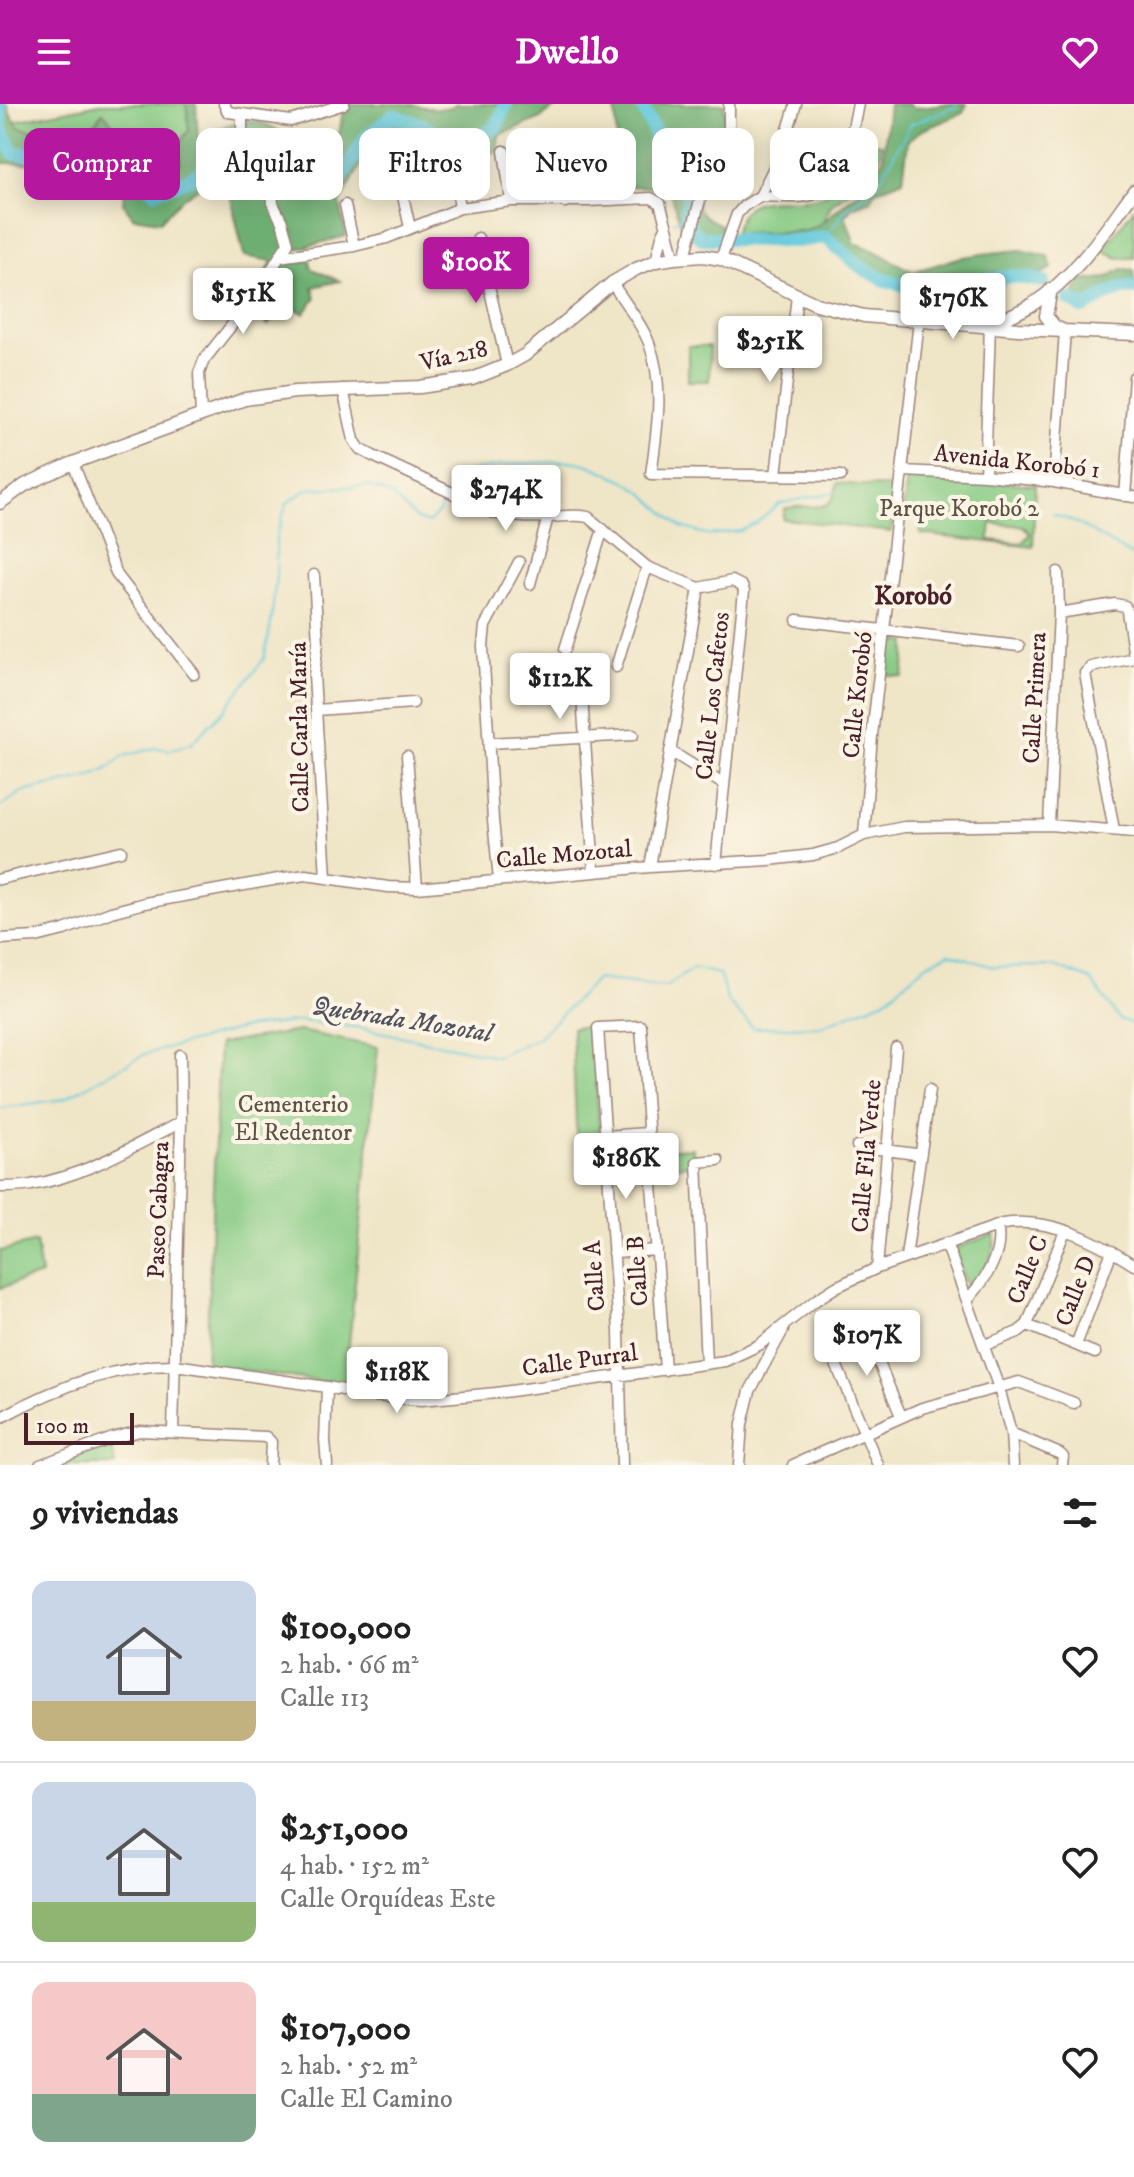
<!DOCTYPE html>
<html lang="es">
<meta charset="utf-8">
<style>
:root{--surface:#fff;--page:#f6f6f6;--text:#222;--muted:#767676;--line:#e0e0e0;--accent:#b5179e}
body{margin:0;font-family:"IM FELL DW Pica",serif;background:var(--page);color:var(--text);height:100vh;display:flex;flex-direction:column;font-size:30px;white-space:nowrap}
*{box-sizing:border-box;margin:0}
p{font-size:26px;color:var(--muted)}
.icon{flex:none;width:44px;height:44px;fill:none;stroke:currentColor;stroke-width:2;stroke-linecap:round;stroke-linejoin:round}
.map{position:relative;height:1361px;overflow:hidden}
.sheet{display:flex;flex-direction:column;background:var(--surface);flex:1}
.sheet>*{flex:none}
.banner{position:absolute;left:24px;top:24px;width:1086px;height:72px;display:flex;gap:16px}
.scale{position:absolute;left:24px;bottom:20px;width:110px;box-sizing:border-box;padding-left:8px;border:4px solid #4a1f2b;border-top:0;font-size:22px;line-height:28px;white-space:nowrap;color:#4a1f2b;-webkit-text-stroke:6px #fcf5e5;paint-order:stroke}
.price{position:absolute;translate:-50% -68px;padding:0 18px;border-radius:8px;background:#fff;color:#222;font-size:26px;line-height:52px;filter:drop-shadow(0 2px 4px #0008)}
.price::after{content:'';position:absolute;left:50%;top:48px;width:24px;height:18px;margin-left:-12px;background:inherit;clip-path:polygon(0 0,100% 0,50% 100%)}
.price.selected{background:var(--accent);color:#fff}
ul{padding:0;list-style:none}
li{display:flex;align-items:center;gap:24px;height:200px;padding:0 32px}
li+li{border-top:2px solid var(--line)}
li span{display:grid;place-items:center;flex:none;width:224px;height:160px;border-radius:16px;color:#555}
li>.icon{margin-inline-start:auto}
span .icon{width:96px;height:96px;fill:#fffc;stroke-width:1}
li b{font-size:34px}
h2{display:flex;justify-content:space-between;align-items:center;height:96px;padding:0 32px;font-size:34px}
.pill{padding:0 28px;border-radius:16px;background:var(--surface);box-shadow:0 4px 20px #0003;font-size:28px;line-height:72px}
.pill.selected{background:var(--accent);color:#fff}
header{display:flex;justify-content:space-between;align-items:center;height:104px;padding:0 32px;background:var(--accent);color:#fff;font-size:36px;font-weight:700}
.map>svg:first-child{display:block}
.green{fill:#87cb84;stroke:#687558;stroke-width:2;fill-rule:evenodd}
.forest{fill:#6daf72;stroke:#5c674e;stroke-width:2}
.lines{fill:none;stroke-linecap:round;stroke-linejoin:round}
.stream{stroke:#5fc8db;stroke-width:2}
.river{stroke:#5fc8db;stroke-width:14}
.minor-casing{stroke:#9c8279;stroke-width:13}
.major-casing{stroke:#9c8279;stroke-width:15}
.minor{stroke:#fff;stroke-width:10}
.major{stroke:#fff;stroke-width:12}
.labels{text-anchor:middle;dominant-baseline:central;stroke-width:8;stroke-linejoin:round;paint-order:stroke}
.street-label{font-size:24px;fill:#4a1f2b;stroke:#fcf5e5}
.park-label{font-size:24px;fill:#5c5346;stroke:#fcf5e5}
.neighbourhood-label{font-size:26px;font-weight:bold;fill:#4a1f2b;stroke:#fcf5e5}
.water-label{font-size:26px;font-style:italic;fill:#505260;stroke:#fcf5e5}
</style>
<header><svg class="icon" aria-label="menu" viewBox="0 0 24 24"><path d="M4 6h16M4 12h16M4 18h16"/></svg>Dwello<svg class="icon" aria-label="heart" viewBox="0 0 24 24"><path d="M12 20l-8-8c-3-5 5-10 8-4 3-6 11-1 8 4z"/></svg></header>
<div class="map">
<svg width="1134" height="1361" viewBox="0 0 1134 1361">
<rect width="100%" height="100%" fill="#fcf5e5"/>
<filter id="ink" filterUnits="userSpaceOnUse"><feTurbulence type="fractalNoise" baseFrequency=".0125" numOctaves="2"/><feDisplacementMap in="SourceGraphic" scale="16" xChannelSelector="R" yChannelSelector="G"/><feConvolveMatrix kernelMatrix="1 2 1 2 8 2 1 2 1" color-interpolation-filters="sRGB"/></filter>
<filter id="wash" filterUnits="userSpaceOnUse"><feTurbulence type="fractalNoise" baseFrequency=".006" numOctaves="4" result="noise"/><feDisplacementMap in="SourceGraphic" scale="32" xChannelSelector="R" yChannelSelector="G"/><feGaussianBlur stdDeviation="1.8" result="paint"/><feColorMatrix in="noise" values="0 0 0 0 0 0 0 0 0 0 0 0 0 0 0 0 0 1.4 0 .05"/><feComposite in="paint" operator="in"/></filter>
<g filter="url(#wash)">
<rect width="100%" height="100%" fill="#efe5c7"/>
<path class="green" d="M 100,0 L 186,0 L 189,26 L 179,40 L 182,60 L 156,60 L 131,43 L 103,8 L 84,34 L 59,34 L 18,23 L 15,17 Z
M 856,36 L 882,40 L 879,56 L 861,80 L 832,99 L 820,123 L 812,129 L 733,132 C 737,123 740,110 747,104 C 766,88 807,105 833,86 Z
M 1134,104 L 1134,154 L 1118,154 L 1103,146 Z
M 688,242 L 710,242 L 709,277 L 688,277 Z
M 911,371 L 1035,381 L 1033,443 L 920,430 L 922,408 L 903,407 L 907,375 ZM 991,419 L 1023,422 L 1030,430 L 1022,439 L 989,436 Z
M 837,379 L 896,384 L 891,428 L 783,415 L 785,405 C 810,396 833,416 837,379 Z
M 891,537 L 907,538 L 903,573 L 887,571 Z
M 593,922 L 600,1042 L 577,1043 L 572,924 Z
M 299,927 L 378,943 L 345,1281 L 206,1261 L 219,940 Z
M 693,1044 L 694,1061 L 672,1062 L 671,1045 Z
M 994,1130 C 998,1152 981,1172 969,1189 L 953,1145 Z
M 36,1138 L 41,1171 L 0,1184 L 0,1147 Z
M 110,1339 L 116,1361 L 58,1361 Z"/>
<path class="forest" d="M 0,0 L 7,0 L 9,7 L 18,23 L 59,34 L 84,34 L 103,8 L 131,43 L 156,60 L 181,60 L 179,40 L 189,26 L 186,0 L 196,0 L 198,35 C 228,19 251,7 282,29 L 291,27 L 293,38 L 312,44 L 324,44 L 339,31 L 344,1 L 346,0 L 406,0 L 437,5 L 452,3 L 455,0 L 562,0 L 554,4 L 541,14 L 499,31 L 497,48 L 467,55 L 435,46 L 391,27 L 382,30 L 371,42 L 340,99 L 346,132 L 290,147 L 292,159 L 310,156 L 312,165 L 340,177 L 313,183 L 316,194 L 304,210 L 286,198 L 268,221 L 252,203 L 272,157 L 244,152 L 228,81 L 204,80 L 184,93 L 160,117 L 133,113 L 123,99 L 126,59 L 116,48 L 75,60 L 0,59 Z
M 615,0 L 724,0 L 727,34 L 701,29 L 674,37 L 679,53 L 696,62 L 699,70 L 697,104 L 707,114 L 721,121 L 720,139 L 684,130 L 668,83 L 595,82 L 574,79 L 588,66 L 596,49 L 617,40 Z
M 889,0 L 908,0 L 914,4 L 943,0 L 967,0 L 963,9 L 920,27 L 908,37 L 903,76 L 874,88 L 871,96 L 852,103 L 845,111 L 855,140 C 869,141 898,161 913,168 L 958,154 L 982,150 L 1020,146 L 1048,152 L 1052,164 L 1036,172 L 1019,168 L 994,168 L 970,179 L 912,183 L 885,176 L 862,164 L 845,147 L 822,137 L 802,140 L 753,137 L 732,140 L 736,129 L 805,127 L 820,120 L 865,82 L 883,56 Z
M 1122,165 L 1134,166 L 1134,184 L 1102,186 L 1085,200 L 1074,192 L 1079,177 L 1106,174 Z"/>
<g class="lines">
<path class="stream" d="M 674,117 L 688,110
M 825,133 L 846,106 L 880,76 L 911,20 L 955,3 L 957,0
M 449,383 L 456,372 L 479,365 L 511,360 L 571,357 L 586,360 L 624,376 L 642,388 L 681,423 L 709,431 L 740,427 L 757,419 L 779,400 L 835,388
M 1053,410 L 1077,419 L 1134,453
M 0,703 L 22,688 L 90,673 L 106,666 L 124,652 L 155,644 L 171,646 L 191,640 L 224,606 L 264,555 L 271,519 L 276,472 L 276,433 L 287,399 L 308,385 L 368,382 L 391,391 L 416,415 L 429,419 L 440,407 L 446,388
M 0,1004 L 64,995 L 145,950 L 245,924 L 300,917 L 361,924 L 496,952 L 538,934 L 597,875 L 666,883 L 693,864 L 719,870 L 728,898 L 753,924 L 820,922 L 885,896 L 926,861 L 949,849 L 993,863 L 1054,862 L 1091,876 L 1119,915 L 1134,920"/>
<path class="river" d="M 0,0 L 1,26 L 14,49 L 80,55 L 115,43 L 136,60 L 141,78 L 155,87 L 189,75 L 252,32 L 280,49 L 294,72 L 305,81 L 322,86 L 342,73 L 366,33 L 393,12 L 420,20 L 461,45 L 496,23 L 506,0
M 641,0 L 654,27 L 658,49 L 666,58 L 692,67 L 694,72 C 689,87 682,110 692,125 C 694,129 698,131 702,134 L 796,137 L 825,133 L 862,164 L 885,176 L 912,183 L 970,179 L 1011,172 L 1043,177
M 1069,195 L 1083,204 C 1098,196 1117,182 1134,184"/>
</g>
</g>
<g filter="url(#ink)">
<g class="lines">
<g class="minor-casing">
<path id="minor" d="M 224,0 L 228,8 L 291,17 L 344,0
M 553,34 L 565,98
M 504,47 L 511,97
M 394,51 L 410,124
M 454,65 L 460,104
M 760,92 C 780,92 806,97 824,86 L 849,43 L 858,0
M 345,101 L 354,142
M 478,134 L 507,261
M 279,153 L 354,142 L 387,134 L 460,104 L 511,97 L 588,97 L 651,94 L 660,99 C 665,118 671,135 674,154
M 685,153 L 705,77 L 708,68 L 729,41 L 729,0
M 721,155 L 737,110 L 744,102 L 760,92 L 781,49 L 796,0
M 656,157 L 662,132 L 666,124
M 612,179 C 624,198 641,218 649,239 C 665,281 657,327 651,370 L 841,372
M 343,285 L 354,336 L 360,345 L 373,352 L 495,409 C 512,413 530,414 548,413 C 562,413 574,410 588,413 L 647,463 L 699,484 L 732,477 L 742,482 L 744,487 L 716,760
M 201,311 L 199,269 L 204,256 L 255,192 L 288,139 L 282,118 L 273,100 L 270,58 C 241,43 242,43 242,10
M 73,359 L 117,471 L 194,570
M 903,367 L 985,371 L 1054,378 L 1134,393
M 776,371 L 797,192
M 985,371 L 990,221
M 1054,378 L 1065,227
M 1125,392 L 1134,273
M 314,471 L 318,538 L 314,571 L 326,773
M 530,480 L 548,413
M 1059,509 L 1115,500 L 1125,502 L 1127,507 L 1134,553
M 797,516 L 1019,542
M 565,545 L 603,425
M 616,563 L 647,463
M 582,592 L 594,768
M 316,606 L 413,599
M 489,639 L 633,631
M 670,647 L 723,680
M 407,652 L 417,784
M 1049,721 L 1059,509 L 1058,468
M 1114,726 L 1085,569 L 1091,563 L 1134,554
M 864,731 L 872,632 L 919,217
M 650,763 L 699,484
M 0,775 L 121,747
M 499,776 L 493,716 L 483,542 L 485,522 L 519,458
M 0,835 L 36,833 L 64,826 L 111,808 L 145,799 L 284,774 L 306,771 L 388,783 L 417,784 L 650,763 L 769,756 L 813,751 L 838,744 L 864,731 L 904,723 L 1049,721 L 1134,728
M 605,1032 L 647,1029
M 857,1042 L 915,1050
M 0,1083 C 10,1083 21,1083 31,1081 C 85,1072 134,1042 181,1018
M 946,1139 L 999,1284 L 1011,1329 L 1013,1361
M 613,1149 L 657,1146
M 906,1153 L 930,985
M 877,1164 L 896,944
M 968,1195 C 985,1177 1004,1148 997,1122
M 1027,1221 L 1095,1249
M 864,1223 L 901,1312
M 985,1241 L 1018,1228 L 1027,1221 L 1065,1127
M 1076,1241 L 1112,1147
M 831,1248 L 878,1361
M 706,1260 L 697,1058 L 718,1056
M 0,1314 C 54,1284 113,1261 175,1261 L 327,1283 L 375,1292 L 421,1296 L 496,1289 L 725,1257 L 759,1241 L 816,1196 L 836,1183 L 877,1164 L 1003,1120 C 1050,1113 1095,1136 1134,1161
M 173,1328 L 181,1018 L 180,951
M 1011,1329 L 1060,1350 L 1063,1353 L 1062,1361
M 40,1361 L 113,1334 L 140,1327 L 266,1333 L 271,1338 L 270,1361
M 327,1361 L 325,1336 L 327,1283
M 622,1361 L 619,1227 L 598,924 L 641,922 L 665,1266
M 739,1361 L 742,1320 L 750,1287 L 783,1226
M 793,1361 L 922,1304 L 1019,1278 L 1074,1299"/>
</g>
<g class="major-casing">
<path id="major" d="M 1051,185 L 1046,212 L 1055,223 L 1062,226
M 992,220 C 1006,214 1020,208 1033,200 C 1076,172 1104,128 1134,87
M 0,399 L 25,381 L 73,359 L 245,295 L 295,288 L 420,283 L 472,275 L 507,261 L 525,251 L 612,179 L 636,165 L 656,157 L 674,154 L 703,152 L 721,155 L 816,200 L 864,212 L 1018,225 L 1134,230"/>
</g>
<use href="#minor" class="minor"/>
<use href="#major" class="major"/>
</g>
</g>
<g class="labels">
<g class="street-label">
<text transform="translate(454 252) rotate(-13)">Vía 218</text>
<text transform="translate(1017 358) rotate(6)">Avenida Korobó 1</text>
<text transform="translate(858 591) rotate(-84)">Calle Korobó</text>
<text transform="translate(713 592) rotate(-84)">Calle Los Cafetos</text>
<text transform="translate(1035 594) rotate(-87)">Calle Primera</text>
<text transform="translate(300 623) rotate(-91)">Calle Carla María</text>
<text transform="translate(564 751) rotate(-5)">Calle Mozotal</text>
<text transform="translate(867 1052) rotate(-85)">Calle Fila Verde</text>
<text transform="translate(159 1106) rotate(-88)">Paseo Cabagra</text>
<text transform="translate(1028 1166) rotate(-68)">Calle C</text>
<text transform="translate(638 1167) rotate(-94)">Calle B</text>
<text transform="translate(595 1172) rotate(-94)">Calle A</text>
<text transform="translate(1076 1187) rotate(-69)">Calle D</text>
<text transform="translate(580 1257) rotate(-8)">Calle Purral</text>
</g>
<g class="park-label">
<text x="959" y="405">Parque Korobó 2</text>
<text x="293" y="1001">Cementerio<tspan x="293" dy="28">El Redentor</tspan></text>
</g>
<g class="neighbourhood-label">
<text x="913" y="492">Korobó</text>
</g>
<g class="water-label">
<text transform="translate(402 916) rotate(9)">Quebrada Mozotal</text>
</g>
</g>
</svg>
<div class="scale">100 m</div>
<b class="price selected" style="left:476px;top:201px">$100K</b>
<b class="price" style="left:243px;top:232px">$151K</b>
<b class="price" style="left:953px;top:237px">$176K</b>
<b class="price" style="left:770px;top:280px">$251K</b>
<b class="price" style="left:506px;top:429px">$274K</b>
<b class="price" style="left:560px;top:617px">$112K</b>
<b class="price" style="left:626px;top:1097px">$186K</b>
<b class="price" style="left:867px;top:1274px">$107K</b>
<b class="price" style="left:397px;top:1311px">$118K</b>
<div class="banner">
<a class="pill selected">Comprar</a>
<a class="pill">Alquilar</a>
<a class="pill">Filtros</a>
<a class="pill">Nuevo</a>
<a class="pill">Piso</a>
<a class="pill">Casa</a>
</div>
</div>
<section class="sheet">
<h2>9 viviendas<svg class="icon" aria-label="filters" viewBox="0 0 24 24"><path d="M4 7h16M4 17h16"/><circle cx="9" cy="7" r="2"/><circle cx="15" cy="17" r="2"/></svg></h2>
<ul>
<li><span style="background:linear-gradient(#c9d6e8 75%,#c2b280 0)"><svg class="icon" aria-label="home" viewBox="0 0 24 24"><path d="M3 11l9-7 9 7M6 9v11h12V9"/></svg></span><div><b>$100,000</b><p>2 hab. · 66 m²</p><p>Calle 113</p></div><svg class="icon" aria-label="heart" viewBox="0 0 24 24"><path d="M12 20l-8-8c-3-5 5-10 8-4 3-6 11-1 8 4z"/></svg></li>
<li><span style="background:linear-gradient(#c9d6e8 75%,#8fb573 0)"><svg class="icon" aria-label="home" viewBox="0 0 24 24"><path d="M3 11l9-7 9 7M6 9v11h12V9"/></svg></span><div><b>$251,000</b><p>4 hab. · 152 m²</p><p>Calle Orquídeas Este</p></div><svg class="icon" aria-label="heart" viewBox="0 0 24 24"><path d="M12 20l-8-8c-3-5 5-10 8-4 3-6 11-1 8 4z"/></svg></li>
<li><span style="background:linear-gradient(#f6c9c9 70%,#7fa58c 0)"><svg class="icon" aria-label="home" viewBox="0 0 24 24"><path d="M3 11l9-7 9 7M6 9v11h12V9"/></svg></span><div><b>$107,000</b><p>2 hab. · 52 m²</p><p>Calle El Camino</p></div><svg class="icon" aria-label="heart" viewBox="0 0 24 24"><path d="M12 20l-8-8c-3-5 5-10 8-4 3-6 11-1 8 4z"/></svg></li>
</ul>
</section>
